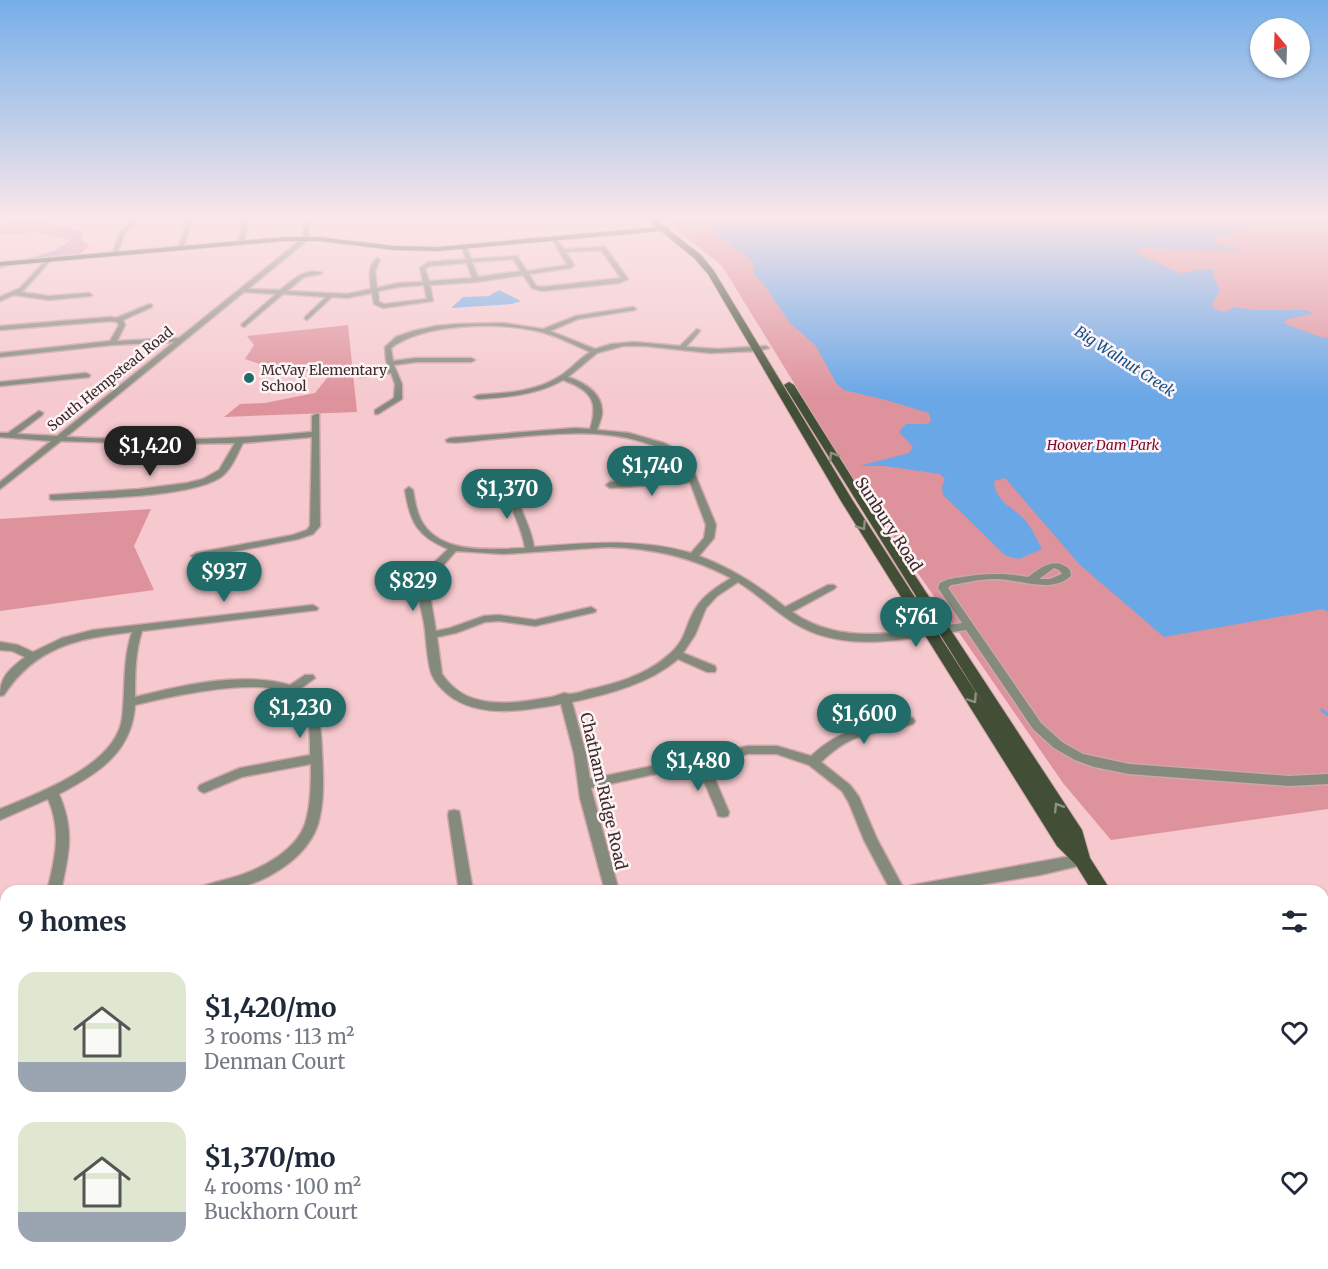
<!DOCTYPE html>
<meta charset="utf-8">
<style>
:root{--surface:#fff;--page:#f2f2f3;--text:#1f2937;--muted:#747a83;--accent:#216c69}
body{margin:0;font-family:Merriweather,serif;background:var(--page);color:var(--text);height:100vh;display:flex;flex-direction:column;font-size:22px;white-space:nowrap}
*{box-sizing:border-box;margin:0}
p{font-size:20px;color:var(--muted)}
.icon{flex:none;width:33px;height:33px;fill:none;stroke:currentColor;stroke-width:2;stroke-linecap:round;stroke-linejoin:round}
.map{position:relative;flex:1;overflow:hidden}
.sheet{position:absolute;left:0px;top:885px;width:1329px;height:384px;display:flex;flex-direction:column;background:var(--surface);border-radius:18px 18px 0 0;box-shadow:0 2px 4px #0004}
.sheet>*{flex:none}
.needle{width:39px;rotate:341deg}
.tools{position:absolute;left:1250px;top:18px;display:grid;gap:12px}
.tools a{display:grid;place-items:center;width:60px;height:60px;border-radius:50%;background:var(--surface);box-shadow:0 2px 4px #0004;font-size:30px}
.price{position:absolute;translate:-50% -51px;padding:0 14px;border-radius:21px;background:var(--accent);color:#fff;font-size:20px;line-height:39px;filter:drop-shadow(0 2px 3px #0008)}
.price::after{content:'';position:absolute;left:50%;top:36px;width:18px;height:14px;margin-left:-9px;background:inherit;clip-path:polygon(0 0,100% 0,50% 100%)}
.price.on{background:#222;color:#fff}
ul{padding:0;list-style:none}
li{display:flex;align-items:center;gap:18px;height:150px;padding:0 18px}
li span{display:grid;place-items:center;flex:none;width:168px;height:120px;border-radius:18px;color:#555}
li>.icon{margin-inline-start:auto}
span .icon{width:72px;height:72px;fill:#fffc;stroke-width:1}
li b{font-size:26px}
h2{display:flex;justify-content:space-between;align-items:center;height:72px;padding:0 18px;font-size:26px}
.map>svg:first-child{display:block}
.green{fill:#de929c}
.water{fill:#69a7e7}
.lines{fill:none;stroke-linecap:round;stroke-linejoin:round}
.stream-far1{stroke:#69a7e7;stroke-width:1.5}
.stream{stroke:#69a7e7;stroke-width:3}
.minor-casing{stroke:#cda6ab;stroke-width:3}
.major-casing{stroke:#cda6ab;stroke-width:2}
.minor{fill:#848b7d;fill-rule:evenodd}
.major{fill:#424f36;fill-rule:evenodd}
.oneway{stroke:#8d9182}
.poi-dot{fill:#216c69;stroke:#fef4f5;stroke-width:2}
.labels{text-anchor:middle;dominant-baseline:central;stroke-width:5;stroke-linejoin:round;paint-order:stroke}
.far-poi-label{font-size:14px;fill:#3d2c2e;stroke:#fef4f5;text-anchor:start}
.far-street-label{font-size:14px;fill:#3d2c2e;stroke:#fef4f5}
.far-park-label{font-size:14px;font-style:italic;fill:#7b092f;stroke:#fef4f5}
.far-water-label{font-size:15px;font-style:italic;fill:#0d518c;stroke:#fef4f5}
.street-label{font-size:16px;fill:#3d2c2e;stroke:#fef4f5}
</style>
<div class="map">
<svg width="1328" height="1269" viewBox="0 0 1328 1269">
<rect width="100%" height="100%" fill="#f5c9ce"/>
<path class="green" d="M 7,220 L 55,220 L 50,224 L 84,232 L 82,240 L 89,246 L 80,254 L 26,259 L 56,250 L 71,240 L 37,232 L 0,235 L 0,229 Z
M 665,220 L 1328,220 L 1328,809 L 1111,840 L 1063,783 L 855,482 L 722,266 Z
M 348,325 L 357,412 L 224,417 L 240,404 L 265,403 L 315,393 L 331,373 L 274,369 L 245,359 L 254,345 L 247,336 Z
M 151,509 L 134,546 L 154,590 L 0,611 L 0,519 Z"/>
<path class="water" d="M 699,220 L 1105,220 L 1148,227 L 1189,220 L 1227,220 L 1233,224 L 1251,227 L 1213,240 L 1216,244 L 1245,251 L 1144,248 L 1132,251 L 1181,274 L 1200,269 L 1213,270 L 1214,278 L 1220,290 L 1212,304 L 1215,310 L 1225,312 L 1234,307 L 1254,310 L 1306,310 L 1313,313 L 1312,314 L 1288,319 L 1283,323 L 1320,337 L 1328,338 L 1328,612 L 1323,609 L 1164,637 L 1080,565 L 1005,478 L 994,481 C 995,502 1012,506 1025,520 C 1032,528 1037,540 1042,549 L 1019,559 L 1006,556 L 943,495 L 942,487 L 945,479 L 940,474 L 885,466 L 859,466 L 909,453 L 913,447 L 899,432 L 906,424 L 927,424 L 931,421 L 929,413 L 886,400 L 844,390 L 836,383 L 816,346 L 789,322 L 765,286 L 753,274 L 754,262 L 710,229 L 709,224 Z
M 499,290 L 521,301 L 512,304 L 451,308 L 463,297 L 489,296 Z"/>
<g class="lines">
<path class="stream-far1" d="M 28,260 L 61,252 L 82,243 L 78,236 L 38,226 L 42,220
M 0,268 L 11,265"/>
<path class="stream" d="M 1322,710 L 1328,715"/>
<g class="minor-casing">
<path id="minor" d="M 132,220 L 138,220 L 125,233 L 116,255 L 112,255 L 120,232 Z
M 187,220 L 193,220 L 183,248 L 178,249 Z
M 243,220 L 249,220 L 244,243 L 241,245 L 238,243 Z
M 304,220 L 309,220 L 308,240 L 248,289 L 280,290 C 293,280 305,267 322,273 L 321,274 L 304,277 L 287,291 L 347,294 L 371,289 C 370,277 367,266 377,258 L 380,260 L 375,271 L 377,288 L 399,283 L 423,282 L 420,268 L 428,262 L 466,259 L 461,247 L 464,245 L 467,247 L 471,259 L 517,256 L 527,271 L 567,265 L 552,239 L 555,237 L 564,249 L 605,247 L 628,279 L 619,283 L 542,291 L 532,288 L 523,275 L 476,282 L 430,285 L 433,301 L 383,308 L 374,304 L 372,293 L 347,298 L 332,297 L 307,320 L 305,319 L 305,317 L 326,297 L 283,294 L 244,327 L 241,325 L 242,324 L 276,294 L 244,292 L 66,437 C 148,441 230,440 312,432 L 312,416 L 316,414 L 319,414 L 320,526 L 313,534 L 298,539 L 196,559 L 191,556 L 196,553 L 293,535 L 307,530 L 310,526 L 312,437 L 243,443 C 237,454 232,469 221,477 C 190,498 92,498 53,500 L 50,499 L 50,495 L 140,489 L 187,483 L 203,479 L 219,470 L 235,443 L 158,444 L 61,441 L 0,489 L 0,482 L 51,441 L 0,437 L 0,433 L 8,433 L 39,411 L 43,413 L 42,415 L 17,434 L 57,436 L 174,342 L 112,345 L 0,357 L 0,353 L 110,341 L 119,325 L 117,322 L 111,321 L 0,330 L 0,326 L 111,317 L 116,318 L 150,304 L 152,305 L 152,307 L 123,320 L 125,325 L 117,341 L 179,338 L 303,238 ZM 601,250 L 621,278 L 542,287 L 536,286 L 529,274 L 571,268 L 574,265 L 566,252 ZM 513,259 L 521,271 L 478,277 L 472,262 ZM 467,263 L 472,278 L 429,281 L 425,269 L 430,266 ZM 424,285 L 427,299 L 384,304 L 379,302 L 378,291 L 399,287 Z
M 49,257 L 51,258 L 51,260 L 24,290 L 21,292 L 49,296 L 89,293 L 92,295 L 91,296 L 49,300 L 14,295 L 0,301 L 0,297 L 20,288 Z
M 633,307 L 636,309 L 635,310 L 578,319 L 550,331 L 595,349 L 611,344 L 634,342 L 680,346 L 697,329 L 700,331 L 686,347 L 718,349 L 766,346 L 769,348 L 758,351 L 710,353 L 645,346 L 623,346 L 597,353 L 568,377 C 583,382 601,392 602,410 C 603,416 599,424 597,430 L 629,433 L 664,443 L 676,449 L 692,467 L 716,525 L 714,538 L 699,556 C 731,568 758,585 785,607 L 828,585 L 834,585 L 836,587 L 834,589 L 792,612 C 844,648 903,631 962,623 L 938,588 L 940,583 C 947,579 954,578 962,577 C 985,573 1005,573 1028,577 C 1042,567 1055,556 1070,570 L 1071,576 C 1050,595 1018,578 993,579 C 979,579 965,583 951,585 L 948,588 L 1041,723 L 1062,742 L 1083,754 L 1129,764 L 1289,776 L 1328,774 L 1328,784 L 1289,786 L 1129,774 L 1094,767 L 1075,760 L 1054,748 L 1033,729 L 966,630 C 913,637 852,654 801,627 C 778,615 761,596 738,582 L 717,596 L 706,608 L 695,635 L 683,653 L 715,666 L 716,669 L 715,672 L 707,672 L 678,659 C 649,684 608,694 572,702 L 586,754 L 590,779 L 748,746 L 777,746 L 811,756 C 841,728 870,724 909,717 L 913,718 L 915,721 L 913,724 C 873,735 854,730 821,762 L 850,785 L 859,797 L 877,839 L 905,891 L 891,891 L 864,840 L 849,803 L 842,791 L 809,765 L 777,754 L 748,754 L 708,763 L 729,812 L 728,816 L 723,817 L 718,816 L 717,812 L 697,765 L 591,788 L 619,891 L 605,891 L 580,798 L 574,754 L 561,704 C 523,711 473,720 443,690 C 439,686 434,680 432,675 C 428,666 426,640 425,630 C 424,617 418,603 419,589 C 420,573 437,560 448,549 C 417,536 410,522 405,490 L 409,487 L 413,490 C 415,502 417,515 424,525 C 445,555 494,549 525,548 C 522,526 509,509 507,487 L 511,484 L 515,487 C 518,508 531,526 534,547 C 588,543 638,538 691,553 L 704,538 L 706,525 L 690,482 L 610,488 L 606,485 L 610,482 L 688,477 C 680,456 663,448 643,442 C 594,427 542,435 493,439 C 478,440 462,444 447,442 L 446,440 L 450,438 L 575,428 L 590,429 C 599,401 591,390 563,380 C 537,395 507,397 478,399 L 474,397 L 478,395 C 506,393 536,392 560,376 C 571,369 579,359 590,352 C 573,344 555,335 537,331 C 499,322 423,323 391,348 L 393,361 L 416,358 L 471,358 L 475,360 L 471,362 L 416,362 L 394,365 L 402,384 L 402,399 L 378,414 L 375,414 L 375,410 L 394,398 L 395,384 L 391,373 L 360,377 L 356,375 L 360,373 L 389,369 L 386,360 L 385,347 L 396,337 L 413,331 L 436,326 L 458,324 L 503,323 L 543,329 L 576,316 ZM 608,547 C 653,548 692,557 731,578 C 717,587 702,596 694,611 C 683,631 687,640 666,657 C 644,676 614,684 587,690 C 581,692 575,694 569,694 C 567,694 566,693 564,693 C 561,694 556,696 552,697 C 529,701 502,706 479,700 C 464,697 451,687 442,674 L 437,637 L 456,633 L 485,622 L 499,621 L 535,626 L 595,612 L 596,610 L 591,607 L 535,620 L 499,615 L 484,616 L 450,628 L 436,631 L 429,589 L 434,576 L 456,551 L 504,554 ZM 1054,568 L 1059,570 L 1062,574 L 1050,579 L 1039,579 Z
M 86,373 L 90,375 L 89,377 L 0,386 L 0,382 Z
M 313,605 L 318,608 L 317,610 L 142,631 C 135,653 135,674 135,697 C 183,685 241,671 290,685 L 305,675 L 313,675 L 315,678 L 300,689 C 320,702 321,729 322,751 C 323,774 325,801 318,824 C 307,859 265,883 230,890 C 220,893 208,891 198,891 L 200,887 C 213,882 227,880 241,875 C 264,867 296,850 305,824 C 311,805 311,783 311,764 L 242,777 L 204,793 L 200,791 L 198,788 L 200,785 L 240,768 L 310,755 C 310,739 311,714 300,701 C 276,671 168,697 135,705 C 132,753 97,774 59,794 C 75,831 69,853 61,891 L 47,891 C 55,859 62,831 48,799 L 0,820 L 0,809 C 38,793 115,766 122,719 C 126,689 122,662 132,632 C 78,638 35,647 4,695 L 0,696 C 0,676 10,669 25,657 L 12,651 L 0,650 L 0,642 L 18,645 L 33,652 L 62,638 L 93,630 Z
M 454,810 L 459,811 L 460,815 L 473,891 L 459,891 L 448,815 L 449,811 Z
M 1082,854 L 1087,856 L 1089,860 L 1087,864 L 1040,875 L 943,891 L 906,891 L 908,887 L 913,885 Z
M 6,1097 L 6,1118 L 0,1120 L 0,1099 Z
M 97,1263 L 115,1263 L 114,1269 L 96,1269 Z
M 326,1263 L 344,1263 L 344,1269 L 326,1269 Z"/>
</g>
<g class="major-casing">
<path id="major" d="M 649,220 L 656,220 L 664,226 L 670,227 L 669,230 L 701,255 L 714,271 L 853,501 L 986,708 L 784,385 L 789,382 L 794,385 L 876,516 L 1082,830 L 1090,858 L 1111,891 L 1092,891 L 1076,865 L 1057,846 L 841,501 L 708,274 L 695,259 L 661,231 L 438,251 L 394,250 L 319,241 L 285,241 L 0,266 L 0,262 L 285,237 L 319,237 L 394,246 L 438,247 L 656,227 Z
M 1323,1236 L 1328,1238 L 1328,1268 L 1319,1263 L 1323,1263 Z"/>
</g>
<use href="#minor" class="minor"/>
<use href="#major" class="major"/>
</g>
<defs><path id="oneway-chevron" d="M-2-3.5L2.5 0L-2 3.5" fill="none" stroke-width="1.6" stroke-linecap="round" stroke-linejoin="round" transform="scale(1.5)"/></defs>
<g class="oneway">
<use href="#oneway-chevron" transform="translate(833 456) rotate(-122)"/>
<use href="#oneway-chevron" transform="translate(862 526) rotate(57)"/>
<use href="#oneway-chevron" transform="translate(973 699) rotate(56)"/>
<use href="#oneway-chevron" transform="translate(1058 807) rotate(-122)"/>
</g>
<linearGradient id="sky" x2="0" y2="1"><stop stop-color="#75afe8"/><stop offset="0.55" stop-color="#fae7e9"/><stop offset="1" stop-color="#fae7e9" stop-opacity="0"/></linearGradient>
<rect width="1328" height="397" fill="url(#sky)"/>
<circle class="poi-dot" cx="249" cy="378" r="6"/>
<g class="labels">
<g class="far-poi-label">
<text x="261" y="370">McVay Elementary<tspan x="261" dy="16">School</tspan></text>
</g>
<g class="far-street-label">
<text transform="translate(110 379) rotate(-39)">South Hempstead Road</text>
</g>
<g class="far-park-label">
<text x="1103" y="445">Hoover Dam Park</text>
</g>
<g class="far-water-label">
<text transform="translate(1125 361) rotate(33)">Big Walnut Creek</text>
</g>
<g class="street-label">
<text transform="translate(889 524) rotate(57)">Sunbury Road</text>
<text transform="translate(604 791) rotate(77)">Chatham Ridge Road</text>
</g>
</g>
</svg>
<div class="tools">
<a><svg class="needle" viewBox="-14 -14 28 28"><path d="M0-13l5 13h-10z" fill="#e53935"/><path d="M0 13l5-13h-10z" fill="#747a83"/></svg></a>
</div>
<b class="price on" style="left:150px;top:477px">$1,420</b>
<b class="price" style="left:652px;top:497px">$1,740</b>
<b class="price" style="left:507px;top:520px">$1,370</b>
<b class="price" style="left:224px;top:603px">$937</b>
<b class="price" style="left:413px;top:612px">$829</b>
<b class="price" style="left:916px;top:648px">$761</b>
<b class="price" style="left:300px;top:739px">$1,230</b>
<b class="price" style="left:864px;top:745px">$1,600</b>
<b class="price" style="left:698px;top:792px">$1,480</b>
<section class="sheet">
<h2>9 homes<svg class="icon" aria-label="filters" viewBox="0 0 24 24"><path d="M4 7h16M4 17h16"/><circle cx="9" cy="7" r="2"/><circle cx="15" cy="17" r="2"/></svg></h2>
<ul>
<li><span style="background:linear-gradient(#dfe7d0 75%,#9aa5b1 0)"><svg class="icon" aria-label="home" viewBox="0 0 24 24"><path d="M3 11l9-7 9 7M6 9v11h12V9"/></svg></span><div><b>$1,420/mo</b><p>3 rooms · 113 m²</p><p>Denman Court</p></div><svg class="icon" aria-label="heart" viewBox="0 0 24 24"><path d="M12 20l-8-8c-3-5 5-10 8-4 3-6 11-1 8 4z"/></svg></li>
<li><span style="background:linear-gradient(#dfe7d0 75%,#9aa5b1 0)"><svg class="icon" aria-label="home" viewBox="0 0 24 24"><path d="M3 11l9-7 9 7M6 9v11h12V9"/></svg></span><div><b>$1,370/mo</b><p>4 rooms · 100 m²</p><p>Buckhorn Court</p></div><svg class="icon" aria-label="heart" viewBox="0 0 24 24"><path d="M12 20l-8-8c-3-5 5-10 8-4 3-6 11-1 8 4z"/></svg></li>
</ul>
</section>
</div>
